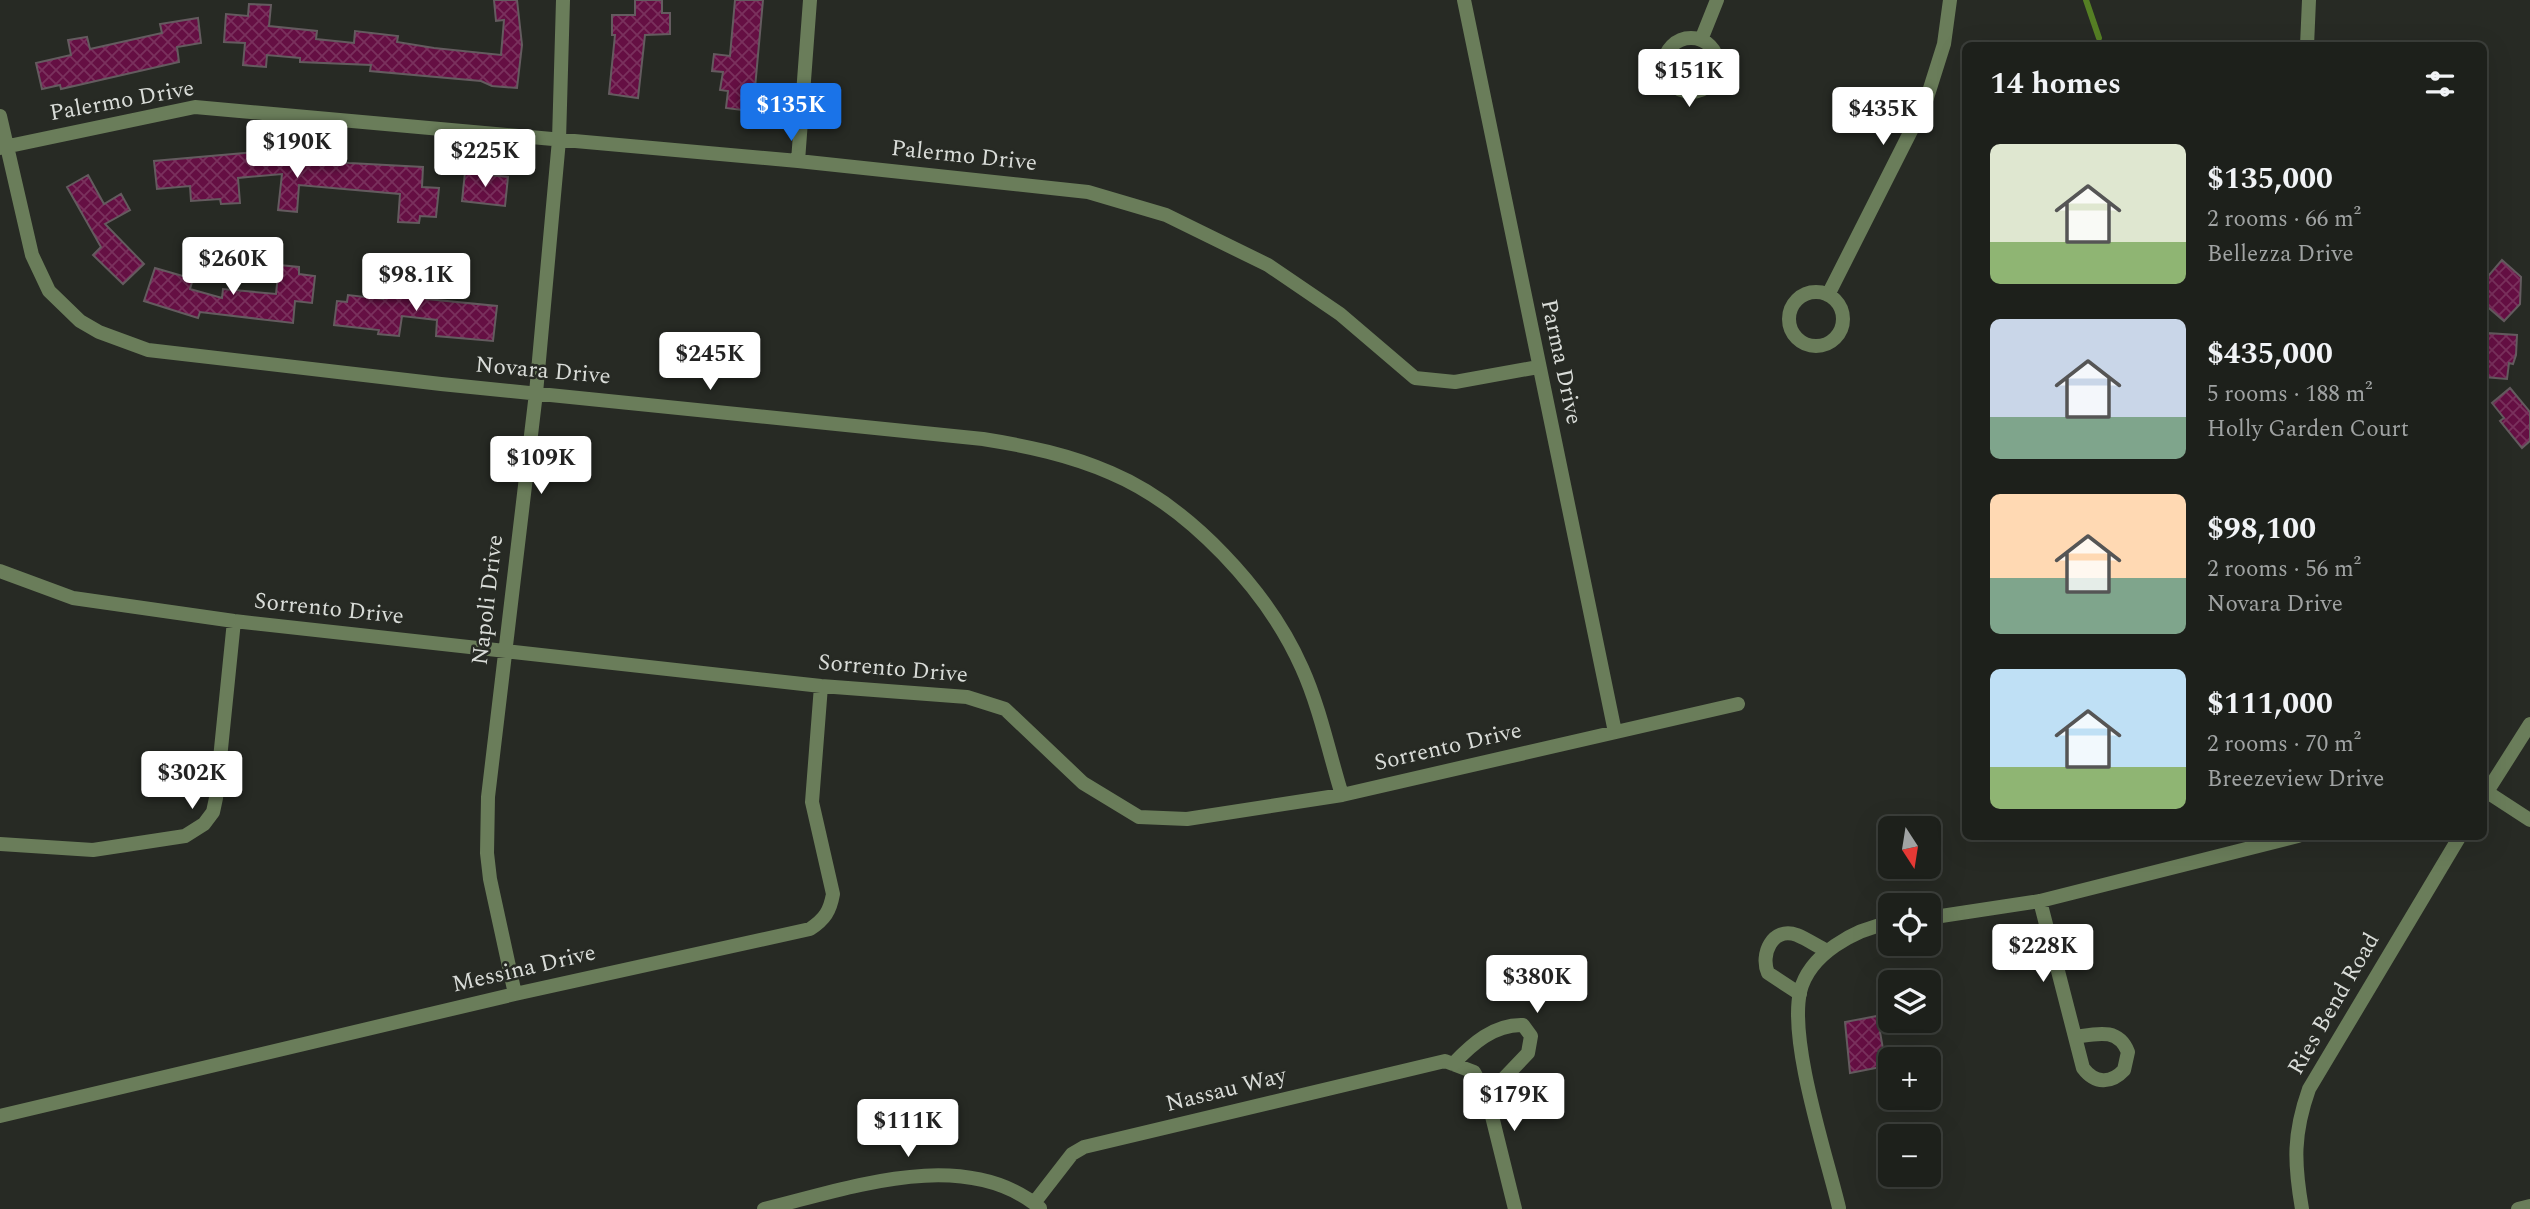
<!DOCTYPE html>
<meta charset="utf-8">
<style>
:root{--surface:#1d201b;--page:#252824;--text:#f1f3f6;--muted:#a0a3a3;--line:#3b3e3a;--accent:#1a73e8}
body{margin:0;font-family:Spectral,serif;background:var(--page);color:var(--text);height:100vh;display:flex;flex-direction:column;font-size:26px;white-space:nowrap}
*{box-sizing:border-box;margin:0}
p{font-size:23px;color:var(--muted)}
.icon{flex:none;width:38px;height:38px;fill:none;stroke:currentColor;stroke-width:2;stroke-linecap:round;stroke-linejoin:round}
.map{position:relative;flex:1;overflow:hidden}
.drawer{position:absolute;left:1962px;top:42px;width:525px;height:798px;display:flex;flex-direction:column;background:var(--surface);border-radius:10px;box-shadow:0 7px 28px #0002,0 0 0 2px var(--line)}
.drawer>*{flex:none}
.needle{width:46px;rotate:168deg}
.buttons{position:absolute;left:1878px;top:816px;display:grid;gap:14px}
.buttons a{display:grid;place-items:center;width:63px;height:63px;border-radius:10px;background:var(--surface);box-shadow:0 7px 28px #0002,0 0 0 2px var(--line);font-size:35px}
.price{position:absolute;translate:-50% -60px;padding:0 16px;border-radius:7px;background:#fff;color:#222;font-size:23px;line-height:46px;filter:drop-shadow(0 2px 4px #0008)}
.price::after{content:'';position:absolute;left:50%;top:42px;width:21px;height:16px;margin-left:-10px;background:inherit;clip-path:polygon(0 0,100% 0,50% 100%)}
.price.active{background:var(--accent);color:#fff}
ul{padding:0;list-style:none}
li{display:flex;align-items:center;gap:21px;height:175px;padding:0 28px}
li span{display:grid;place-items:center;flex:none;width:196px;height:140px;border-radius:10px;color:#555}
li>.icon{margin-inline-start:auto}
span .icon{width:84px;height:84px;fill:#fffc;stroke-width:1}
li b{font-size:30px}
h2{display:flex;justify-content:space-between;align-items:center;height:84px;padding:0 28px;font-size:30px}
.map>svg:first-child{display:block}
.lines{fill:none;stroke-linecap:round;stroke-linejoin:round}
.stream{stroke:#557f24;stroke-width:6}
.building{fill:url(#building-cross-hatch);stroke:#645b5f;stroke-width:2}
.street{stroke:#6a7d5a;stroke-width:14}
.labels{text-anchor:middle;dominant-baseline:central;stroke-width:5;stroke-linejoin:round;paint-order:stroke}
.street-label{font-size:23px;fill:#d9dcd8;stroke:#272a24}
</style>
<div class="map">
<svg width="2530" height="1209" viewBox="0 0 2530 1209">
<defs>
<pattern id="building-cross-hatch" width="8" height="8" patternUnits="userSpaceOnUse" patternTransform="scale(1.75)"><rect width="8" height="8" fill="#650f43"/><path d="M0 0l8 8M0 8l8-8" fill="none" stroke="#7a315d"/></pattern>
</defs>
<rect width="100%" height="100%" fill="#272a24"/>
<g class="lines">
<path class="stream" d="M 2086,0 L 2099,38"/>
</g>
<path class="building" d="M 494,0 L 517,0 L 522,45 L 517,88 L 492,86 L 481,81 L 370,71 L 371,65 L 300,62 L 300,58 L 267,55 L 266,67 L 243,65 L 245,43 L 224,42 L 226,14 L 248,16 L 249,4 L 271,5 L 269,26 L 317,31 L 316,39 L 354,43 L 355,31 L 398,36 L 397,42 L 434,48 L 501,55 L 504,20 L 496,21 Z
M 635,0 L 662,0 L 662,13 L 670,13 L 670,34 L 645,35 L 638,98 L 609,94 L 615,35 L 612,35 L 612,15 L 635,15 Z
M 735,0 L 763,0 L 755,88 L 752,87 L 749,111 L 726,108 L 728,91 L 720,90 L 723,72 L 712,71 L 714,54 L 730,56 Z
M 198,18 L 201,43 L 177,47 L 179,62 L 61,89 L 60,85 L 42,89 L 36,63 L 71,55 L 68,40 L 87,37 L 90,49 L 162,33 L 160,24 Z
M 268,151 L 269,155 L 349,163 L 423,167 L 422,187 L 439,188 L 436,217 L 420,216 L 419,223 L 398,222 L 400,194 L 299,185 L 297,212 L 278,210 L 282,174 L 238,178 L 240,203 L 221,204 L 220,199 L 191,201 L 190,186 L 157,189 L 154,161 Z
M 465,172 L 508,177 L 505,206 L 462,201 Z
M 88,175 L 104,204 L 121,194 L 130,210 L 105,224 L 144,264 L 123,284 L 93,255 L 101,247 L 67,187 Z
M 2502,260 L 2521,277 L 2520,304 L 2504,321 L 2483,303 L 2483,282 Z
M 279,265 L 299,267 L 299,274 L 315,276 L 312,303 L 295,301 L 293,323 L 200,312 L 198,318 L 144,301 L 155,268 L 193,279 L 190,289 L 222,298 L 223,289 L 276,294 Z
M 385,275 L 408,277 L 406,289 L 428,292 L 427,299 L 497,306 L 493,341 L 436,336 L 437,320 L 402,316 L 399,336 L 378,334 L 379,330 L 334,325 L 337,301 L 347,302 L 348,295 L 383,299 Z
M 2487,333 L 2517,335 L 2516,355 L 2513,364 L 2509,363 L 2507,379 L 2484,377 Z
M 2510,388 L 2530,412 L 2530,441 L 2522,448 L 2500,421 L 2504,418 L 2492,403 Z
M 1877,1016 L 1879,1024 L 1884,1027 L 1880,1032 L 1886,1066 L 1850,1073 L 1845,1022 Z"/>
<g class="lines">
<path class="street" d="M 1464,0 L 1615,732
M1664 65a27 27 0 1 1 54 0a27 27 0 1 1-54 0Z
M 1701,40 L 1717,0
M 2307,46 L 2309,0
M 0,116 L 32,255 L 49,291 L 80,321 L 99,332 L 148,350 L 441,384 L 983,439 C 1027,446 1070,455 1111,473 C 1189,506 1268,591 1302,668 C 1320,708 1329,753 1342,795
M 0,148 L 195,107 L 798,161 L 1088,192 L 1166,215 L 1268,265 L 1340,314 L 1415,378 L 1455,382 L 1538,367
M 798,161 L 810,0
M1789 319a27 27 0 1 1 54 0a27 27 0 1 1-54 0Z
M 1828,295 L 1926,101 L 1944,44 L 1950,0
M 0,571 L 73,598 L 234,621 L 821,686 L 967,697 L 1005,709 L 1083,783 L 1139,817 L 1187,819 L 1342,795 L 1738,704
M 2487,792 L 2530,820
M 2483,798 L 2530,724
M 0,844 L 93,850 L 185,836 L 204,824 L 213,812 L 216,798 L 234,621
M 2040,901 L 2083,1068 C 2095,1084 2111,1084 2124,1070 L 2128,1052 C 2118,1027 2096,1034 2075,1037
M 1928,918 L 2040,901 L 2298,836
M 515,994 L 490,879 L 487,853 L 488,797 L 536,393 L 559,140 L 563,0
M 1800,994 L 1768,973 C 1760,955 1772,926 1797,935 C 1807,939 1817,946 1827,951
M 1453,1064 C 1472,1044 1494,1024 1523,1025 L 1531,1036 L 1528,1053 L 1487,1096
M 0,1116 L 515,994 L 810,929 C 825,919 830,911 833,894 L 812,802 L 821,686
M 1034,1203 L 1072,1154 L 1084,1147 L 1445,1061 L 1474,1072 L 1487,1096 L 1515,1209
M 1839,1208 C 1826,1154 1789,1043 1800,992 C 1809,954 1855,929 1890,923
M 764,1209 C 847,1189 965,1145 1040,1208
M 2302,1209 C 2294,1163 2293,1134 2309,1089 L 2460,836
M 2518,1209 L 2530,1206"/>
</g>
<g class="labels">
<g class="street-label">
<text transform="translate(122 101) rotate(-10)">Palermo Drive</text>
<text transform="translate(964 156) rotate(6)">Palermo Drive</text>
<text transform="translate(1561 362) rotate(78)">Parma Drive</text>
<text transform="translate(543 371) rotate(5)">Novara Drive</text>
<text transform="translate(488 600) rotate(-83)">Napoli Drive</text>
<text transform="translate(329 609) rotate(6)">Sorrento Drive</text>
<text transform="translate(893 669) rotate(5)">Sorrento Drive</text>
<text transform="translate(1448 747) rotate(-13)">Sorrento Drive</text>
<text transform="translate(524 969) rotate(-13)">Messina Drive</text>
<text transform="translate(2334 1004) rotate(-60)">Ries Bend Road</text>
<text transform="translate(1226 1090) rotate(-14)">Nassau Way</text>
</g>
</g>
</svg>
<div class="buttons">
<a><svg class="needle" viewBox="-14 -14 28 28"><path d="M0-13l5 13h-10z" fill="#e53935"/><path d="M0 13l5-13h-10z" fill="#a0a3a3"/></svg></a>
<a><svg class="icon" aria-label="locate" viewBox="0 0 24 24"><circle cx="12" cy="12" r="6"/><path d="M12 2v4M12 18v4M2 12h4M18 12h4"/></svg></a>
<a><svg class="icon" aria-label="layers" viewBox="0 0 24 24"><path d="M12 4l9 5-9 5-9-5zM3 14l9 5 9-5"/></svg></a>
<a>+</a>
<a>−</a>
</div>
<b class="price" style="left:1689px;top:109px">$151K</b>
<b class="price active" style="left:791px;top:143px">$135K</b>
<b class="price" style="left:1883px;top:147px">$435K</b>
<b class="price" style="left:297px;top:180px">$190K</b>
<b class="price" style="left:485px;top:189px">$225K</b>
<b class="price" style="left:233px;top:297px">$260K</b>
<b class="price" style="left:416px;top:313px">$98.1K</b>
<b class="price" style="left:710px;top:392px">$245K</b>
<b class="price" style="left:541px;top:496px">$109K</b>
<b class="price" style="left:192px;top:811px">$302K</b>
<b class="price" style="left:2043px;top:984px">$228K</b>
<b class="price" style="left:1537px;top:1015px">$380K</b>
<b class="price" style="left:1514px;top:1133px">$179K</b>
<b class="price" style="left:908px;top:1159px">$111K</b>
<section class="drawer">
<h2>14 homes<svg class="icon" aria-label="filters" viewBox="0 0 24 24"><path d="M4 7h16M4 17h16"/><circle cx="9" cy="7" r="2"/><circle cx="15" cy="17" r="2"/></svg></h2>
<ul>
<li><span style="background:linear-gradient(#dfe7d0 70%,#8fb573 0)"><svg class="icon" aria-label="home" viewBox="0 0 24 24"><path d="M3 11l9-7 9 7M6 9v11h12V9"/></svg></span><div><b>$135,000</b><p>2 rooms · 66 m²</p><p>Bellezza Drive</p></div></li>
<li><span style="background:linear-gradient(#c9d6e8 70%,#7fa58c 0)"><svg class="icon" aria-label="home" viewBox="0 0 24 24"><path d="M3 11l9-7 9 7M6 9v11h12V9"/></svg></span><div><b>$435,000</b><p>5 rooms · 188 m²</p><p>Holly Garden Court</p></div></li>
<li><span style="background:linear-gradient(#ffd9b3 60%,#7fa58c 0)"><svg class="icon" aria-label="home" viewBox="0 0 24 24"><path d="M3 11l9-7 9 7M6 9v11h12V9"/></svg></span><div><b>$98,100</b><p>2 rooms · 56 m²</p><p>Novara Drive</p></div></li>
<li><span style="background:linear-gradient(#bfe0f5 70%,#8fb573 0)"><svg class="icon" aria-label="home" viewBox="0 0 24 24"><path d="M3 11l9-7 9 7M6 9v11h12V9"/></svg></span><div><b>$111,000</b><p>2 rooms · 70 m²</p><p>Breezeview Drive</p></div></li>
</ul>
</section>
</div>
